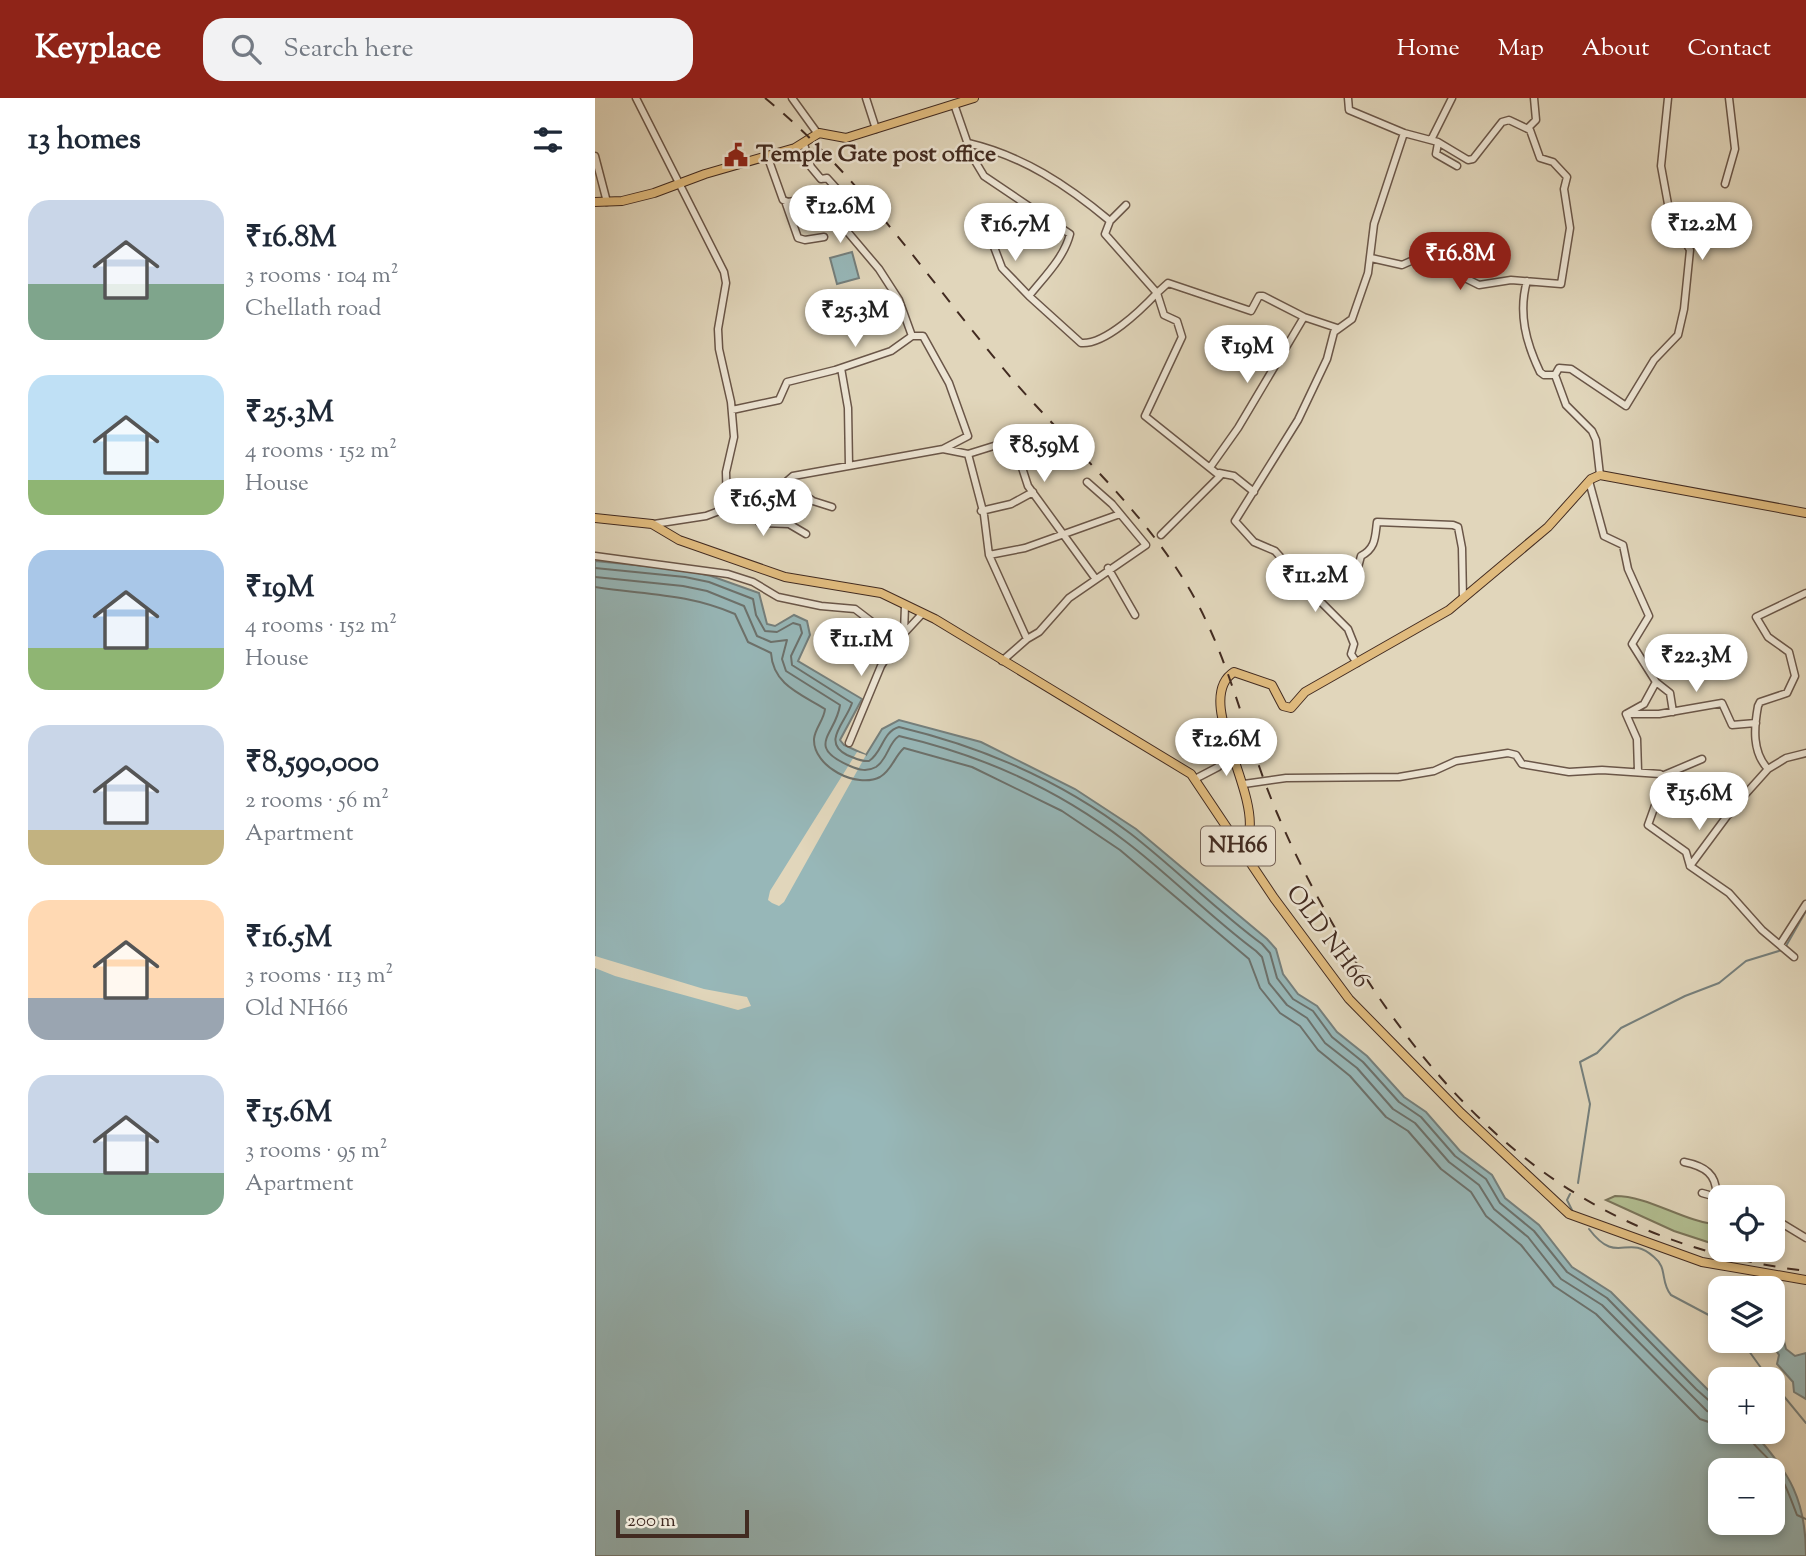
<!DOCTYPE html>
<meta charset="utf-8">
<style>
:root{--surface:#fff;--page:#f2f2f3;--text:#1f2937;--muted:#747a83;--accent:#8f2418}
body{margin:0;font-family:"Sorts Mill Goudy",serif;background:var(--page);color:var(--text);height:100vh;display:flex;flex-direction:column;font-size:26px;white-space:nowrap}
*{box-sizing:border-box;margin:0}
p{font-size:23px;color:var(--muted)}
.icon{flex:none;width:38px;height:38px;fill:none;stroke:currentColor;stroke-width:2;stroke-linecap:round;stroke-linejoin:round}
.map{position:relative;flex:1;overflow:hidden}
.panel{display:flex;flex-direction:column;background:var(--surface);width:595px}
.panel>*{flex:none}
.tools{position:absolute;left:1113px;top:1087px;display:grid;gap:14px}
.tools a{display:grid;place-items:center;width:77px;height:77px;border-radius:14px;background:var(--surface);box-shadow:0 4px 10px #0003;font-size:35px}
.scale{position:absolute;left:21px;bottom:18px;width:133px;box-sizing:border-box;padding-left:7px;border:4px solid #422b21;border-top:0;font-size:19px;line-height:24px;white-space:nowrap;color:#422b21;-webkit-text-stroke:5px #ece4d3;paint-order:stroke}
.price{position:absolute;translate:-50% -60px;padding:0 16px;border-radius:24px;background:#fff;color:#222;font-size:23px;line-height:46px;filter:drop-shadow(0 2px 4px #0008)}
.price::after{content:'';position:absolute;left:50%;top:42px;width:21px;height:16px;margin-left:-10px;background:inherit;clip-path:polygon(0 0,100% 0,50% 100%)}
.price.active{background:var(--accent);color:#fff}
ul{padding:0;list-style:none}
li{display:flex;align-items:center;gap:21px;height:175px;padding:0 28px}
li span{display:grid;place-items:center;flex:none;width:196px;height:140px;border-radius:21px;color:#555}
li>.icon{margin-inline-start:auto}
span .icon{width:84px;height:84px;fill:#fffc;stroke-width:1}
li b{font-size:30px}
h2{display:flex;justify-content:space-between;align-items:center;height:84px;padding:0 28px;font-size:30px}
header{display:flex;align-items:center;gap:42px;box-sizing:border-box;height:98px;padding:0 35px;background:var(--accent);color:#fff}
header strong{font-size:33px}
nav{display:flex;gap:38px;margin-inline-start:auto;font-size:24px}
.search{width:490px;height:63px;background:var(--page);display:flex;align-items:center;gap:18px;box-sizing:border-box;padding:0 24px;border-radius:21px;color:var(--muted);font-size:26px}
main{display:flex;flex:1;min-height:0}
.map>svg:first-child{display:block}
.green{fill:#b2be91;stroke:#7a7459;stroke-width:2}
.water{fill:#97b7b8;stroke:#757f7c;stroke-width:2;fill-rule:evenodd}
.pier{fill:#e1d6bb}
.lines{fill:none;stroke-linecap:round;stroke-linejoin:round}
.shore{stroke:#6c716c;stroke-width:2}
.stream{stroke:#757f7c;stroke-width:2}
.minor-casing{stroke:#6a5648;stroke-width:9}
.major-casing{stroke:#422b21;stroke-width:10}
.minor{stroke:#ece4d3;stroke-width:6}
.major{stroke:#e0bb7e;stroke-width:8}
.rail{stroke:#422b21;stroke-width:2;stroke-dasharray:12 12;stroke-linecap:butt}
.labels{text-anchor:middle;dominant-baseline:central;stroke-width:5;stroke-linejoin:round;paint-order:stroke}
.shield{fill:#ece4d3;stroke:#756256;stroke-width:2}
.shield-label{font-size:23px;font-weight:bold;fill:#422b21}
.poi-label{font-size:24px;font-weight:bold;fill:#422b21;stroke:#ece4d3;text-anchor:start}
.street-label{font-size:24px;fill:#422b21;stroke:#ece4d3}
</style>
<header>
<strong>Keyplace</strong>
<div class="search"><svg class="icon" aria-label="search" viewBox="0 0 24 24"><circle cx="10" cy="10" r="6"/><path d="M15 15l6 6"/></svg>Search here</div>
<nav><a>Home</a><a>Map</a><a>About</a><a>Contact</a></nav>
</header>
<main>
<section class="panel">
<h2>13 homes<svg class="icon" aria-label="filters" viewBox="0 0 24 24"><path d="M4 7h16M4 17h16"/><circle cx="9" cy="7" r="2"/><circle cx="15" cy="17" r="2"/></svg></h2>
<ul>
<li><span style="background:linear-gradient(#c9d6e8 60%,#7fa58c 0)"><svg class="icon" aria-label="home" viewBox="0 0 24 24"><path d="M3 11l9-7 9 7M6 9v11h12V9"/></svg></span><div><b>₹16.8M</b><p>3 rooms · 104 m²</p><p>Chellath road</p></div></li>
<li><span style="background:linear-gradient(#bfe0f5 75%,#8fb573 0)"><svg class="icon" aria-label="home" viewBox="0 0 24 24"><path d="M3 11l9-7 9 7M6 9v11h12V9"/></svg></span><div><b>₹25.3M</b><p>4 rooms · 152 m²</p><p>House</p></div></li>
<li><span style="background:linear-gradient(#a9c7e8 70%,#8fb573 0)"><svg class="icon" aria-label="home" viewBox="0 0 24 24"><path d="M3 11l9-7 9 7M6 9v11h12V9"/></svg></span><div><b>₹19M</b><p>4 rooms · 152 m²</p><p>House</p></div></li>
<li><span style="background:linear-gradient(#c9d6e8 75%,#c2b280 0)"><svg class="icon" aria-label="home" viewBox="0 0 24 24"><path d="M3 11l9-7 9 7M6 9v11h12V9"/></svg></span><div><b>₹8,590,000</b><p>2 rooms · 56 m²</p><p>Apartment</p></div></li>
<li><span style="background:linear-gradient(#ffd9b3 70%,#9aa5b1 0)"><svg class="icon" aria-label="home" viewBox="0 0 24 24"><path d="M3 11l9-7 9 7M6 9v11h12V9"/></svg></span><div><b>₹16.5M</b><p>3 rooms · 113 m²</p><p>Old NH66</p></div></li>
<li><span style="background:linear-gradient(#c9d6e8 70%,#7fa58c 0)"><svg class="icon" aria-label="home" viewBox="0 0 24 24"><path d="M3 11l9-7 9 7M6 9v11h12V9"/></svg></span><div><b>₹15.6M</b><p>3 rooms · 95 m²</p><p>Apartment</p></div></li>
</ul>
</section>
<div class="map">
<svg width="1211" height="1458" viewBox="0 0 1211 1458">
<rect width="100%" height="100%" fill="#e1d6bb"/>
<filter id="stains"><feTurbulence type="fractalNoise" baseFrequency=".00286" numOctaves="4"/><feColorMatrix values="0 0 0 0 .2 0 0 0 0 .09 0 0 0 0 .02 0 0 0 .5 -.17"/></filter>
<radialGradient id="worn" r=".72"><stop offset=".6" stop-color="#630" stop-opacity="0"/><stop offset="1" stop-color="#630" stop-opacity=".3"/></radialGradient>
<path class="green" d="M 1020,1098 C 1055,1098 1088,1124 1125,1127 L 1125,1148 L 1079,1133 L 1011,1102 Z"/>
<path class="water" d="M 257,154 L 264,180 L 242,186 L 235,160 Z
M 0,463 L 90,472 L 116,478 L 164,495 L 172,526 L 180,528 L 199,517 L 212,523 L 215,537 L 203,563 L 267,601 L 245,642 L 249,647 L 271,657 L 287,631 L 304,622 L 386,644 L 480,691 L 541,731 L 672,841 L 681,851 L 688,876 L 703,896 L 722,908 L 742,934 L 772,958 L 809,999 L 831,1014 L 865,1053 L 897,1077 L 910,1100 L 944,1127 L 977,1169 L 1016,1194 L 1125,1304 L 1125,1334 L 1158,1334 C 1195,1375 1211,1402 1211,1458 L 0,1458 ZM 1125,1372 L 1178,1372 L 1178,1424 L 1125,1424 Z
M 1189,1243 L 1191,1251 L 1200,1258 L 1211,1255 L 1211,1301 L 1199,1294 L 1198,1284 L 1182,1266 L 1184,1257 L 1179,1249 Z"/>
<path class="pier" d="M 262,654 L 271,657 L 189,804 L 184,808 L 177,805 L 173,802 L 175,793 Z
M 0,858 L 109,891 L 152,899 L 156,908 L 143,912 L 20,878 L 0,870 Z"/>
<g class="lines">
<path class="shore" d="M 0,470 L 90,479 L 114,484 L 158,501 L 161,517 L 170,533 L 182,534 L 198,525 L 205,527 L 207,535 L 196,558 L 197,567 L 257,605 C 251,624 226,644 252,657 C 260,660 266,664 274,663 C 288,654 287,634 304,629 C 388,649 467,683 536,736 C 581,771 621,812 667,846 L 675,855 L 682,880 L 698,901 L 718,913 L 737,939 L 768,964 L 804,1004 L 826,1019 L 860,1058 L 891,1081 L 905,1105 L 939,1133 L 972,1174 L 1012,1200 L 1101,1291 L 1119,1307 L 1125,1309
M 0,479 L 88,488 L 112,493 L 149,508 L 162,538 L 176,544 L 192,542 L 187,561 L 191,573 L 245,607 C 241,637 209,648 255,668 C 264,672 272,674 281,669 C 293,661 293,645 304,638 C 386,657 463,691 530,743 C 575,777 615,819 661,853 L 667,859 L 674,885 L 692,907 L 712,920 L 730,945 L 762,970 L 798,1011 L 820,1025 L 854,1064 L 884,1087 L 899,1111 L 933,1139 L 966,1181 L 1007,1207 L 1112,1313 L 1125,1317
M 0,489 C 51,497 91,495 140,516 L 153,544 L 176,555 C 178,587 206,596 230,611 C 229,622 220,630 219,641 C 218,669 262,691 285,679 C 297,672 299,659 309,650 L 377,669 L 467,713 L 525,752 L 654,861 L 665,890 L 685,915 L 705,928 L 723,952 L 755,978 L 791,1019 L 813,1033 L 846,1071 L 876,1094 L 891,1118 L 926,1147 L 959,1188 L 1001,1216 L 1105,1321 L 1125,1328
M 1153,1334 C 1155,1346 1169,1355 1177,1365 C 1189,1381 1195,1399 1202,1417 L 1211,1421"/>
<path class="stream" d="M 1191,848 L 1211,813
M 983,1085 L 995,1006 L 985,964 L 1002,955 L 1026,930 L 1090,898 L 1124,885 L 1151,863 L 1187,852
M 975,1096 L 972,1102 L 978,1114
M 994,1131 C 1023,1169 1031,1134 1059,1159 C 1073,1170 1065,1184 1076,1197 L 1125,1223
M 1146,1242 L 1174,1281
M 1178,1285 L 1211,1325"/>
<g class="minor-casing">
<path id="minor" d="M 41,0 L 129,174 L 131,185 L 123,231 L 124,251 L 136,304 L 139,339 L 131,374 L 132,410 L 111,418 L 59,426
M 197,0 L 223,36
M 271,0 L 281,31
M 753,0 L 754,12 L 809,35
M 359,6 L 377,58 L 389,78 L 475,136 C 469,160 449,179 434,198 L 486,245 C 510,247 546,212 562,195 L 510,136 L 515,123 L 531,107
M 933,30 L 941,22 L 939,0
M 836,42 L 857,0
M 373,45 C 428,58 472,87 515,123
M 843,45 L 841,56 L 862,68
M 209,46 L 216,69 L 226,81 L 232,80 L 242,91
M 0,58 L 12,104
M 1130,86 L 1140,51 L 1134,0
M 190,103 L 203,140 L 210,142 L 229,139
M 396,141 L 407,170 L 434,198
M 776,160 L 807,167 L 825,159 L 833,159 L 853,167 L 864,177 L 884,187 L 916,182 L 966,186 L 975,130 L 969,91 L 972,79 L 958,64 L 945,60 L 935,32 L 914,22 L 907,24 L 878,61 L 873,62 L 843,44 L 809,35 L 779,126 L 773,175 L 757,221 L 739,234 L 732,261 L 703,322 L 640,423 L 659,444 L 680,453 L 689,463 L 721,465 L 759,484 L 766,458 C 781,450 780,439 782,424 L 858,427 L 863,429 L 867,450 L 868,501
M 932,183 C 923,215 931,245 945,274 L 949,277 L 960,277
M 246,270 L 253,310 L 254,368
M 137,312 L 184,302 L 192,284 L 240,272 L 296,253 L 317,238
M 348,351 L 373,356 L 418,342 L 433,388 L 500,480
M 373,356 L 389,417 L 394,457 L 432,541 L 444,534 L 474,500 L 551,447 L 517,406 L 492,384
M 616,368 L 643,330 L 709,219
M 624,375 L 639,378 L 659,394
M 1005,377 L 1001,342 L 997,333 L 971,307 L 960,277 L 964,270 L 976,271 L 1031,308 L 1059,262 L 1083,237 L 1089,211 L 1095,152 L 1075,117 L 1066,68 L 1073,0
M 994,383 L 1009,438 L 1028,447 L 1033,471 L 1054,518 L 1037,546 L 1061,584 L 1049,606 L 1031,616 L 1042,641 L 1043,673
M 183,392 L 198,389 L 218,403 L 237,409
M 132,410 L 152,410 L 169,403 L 198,378 L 348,351 L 373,338 L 354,285 L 328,238 L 317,238 L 304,202 L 284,171 L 223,99 L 193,104 L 188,102 L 173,60
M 152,410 L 165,425 L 194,426 L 211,436
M 386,413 L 416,406 L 438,394
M 566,437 L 625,378 L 550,318 L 587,239 L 582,223 L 569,217 L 562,195 L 573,185 L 656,213 L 664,198 L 668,198 L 709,219 L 742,230
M 394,457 L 430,450 L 525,416
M 0,458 L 133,476 L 158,484 L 183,499 L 226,508 L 260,511 L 302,543
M 689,463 L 691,474 L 698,476 L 753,531 L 759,546 L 756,556 L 762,565
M 513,470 L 540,517
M 309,534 L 310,508
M 407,563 L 432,541
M 1061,584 L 1075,595 L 1078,614
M 1031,616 L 1064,616 L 1127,605 L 1137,627 L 1161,625
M 254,645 L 286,568 L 302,543 L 327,516
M 1173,671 C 1157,654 1159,630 1163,608 L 1165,604 L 1192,595 L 1200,578 L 1194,554 L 1173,539 L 1161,519 L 1211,495
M 1067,678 L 1107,661
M 600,681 L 623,669 L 635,653
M 1068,685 L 1070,692 L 1096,698 L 1134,716
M 649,686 L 691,680 L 804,679 L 839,673 L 861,663 L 913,655 L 921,657 L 927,666 L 974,674 L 1007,672 L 1065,676 L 1068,685 L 1053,727 L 1091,754 L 1095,768 L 1134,795 L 1167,832 L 1199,859
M 1095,768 L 1138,710 L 1173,671 L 1191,660 L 1211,655
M 1186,845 L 1211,806
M 1089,1064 C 1109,1068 1123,1076 1121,1099
M 1107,1095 L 1125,1100
M 1178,1120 L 1211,1140"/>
</g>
<g class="major-casing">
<path id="major" d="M 0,104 L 27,103 L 59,95 L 110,76 L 200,50 L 224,35 L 251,40 L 379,0
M 0,420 L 57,426 L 84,442 L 190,479 L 286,495 L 340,521 L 596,676 L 679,800 L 754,901 L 866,1015 L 974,1116 L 1107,1164 L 1211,1182
M 641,744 L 654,735 C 663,690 598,600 639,574 L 677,587 L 688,608 L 696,610 L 710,594 L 854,512 L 953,429 L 996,381 L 1005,377 L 1211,415"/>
</g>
<use href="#minor" class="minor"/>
<use href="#major" class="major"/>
<path class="rail" d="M 170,0 C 268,80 336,186 418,282 C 477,350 545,409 592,487 C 635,558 650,640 682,715 C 710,781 745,842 785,901 C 893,1057 1019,1149 1211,1173"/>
</g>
<defs>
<g id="civic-bare" transform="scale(1.89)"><path d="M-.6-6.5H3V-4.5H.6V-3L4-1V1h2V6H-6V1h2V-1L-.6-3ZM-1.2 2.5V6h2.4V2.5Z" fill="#8f2418" stroke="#ece4d3" stroke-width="2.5" paint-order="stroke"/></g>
</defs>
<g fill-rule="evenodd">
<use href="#civic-bare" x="141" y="57"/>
</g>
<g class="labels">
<rect class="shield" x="606" y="728.5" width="74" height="39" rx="5"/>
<g class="shield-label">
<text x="643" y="748">NH66</text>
</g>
<g class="poi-label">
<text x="161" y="57">Temple Gate post office</text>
</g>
<g class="street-label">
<text transform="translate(732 839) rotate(53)">OLD NH66</text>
</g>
</g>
<rect width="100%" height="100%" filter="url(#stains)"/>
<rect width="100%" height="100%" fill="url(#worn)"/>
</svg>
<div class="tools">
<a><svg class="icon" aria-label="locate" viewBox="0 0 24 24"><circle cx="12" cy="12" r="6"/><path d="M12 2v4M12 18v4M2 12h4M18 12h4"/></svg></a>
<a><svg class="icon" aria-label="layers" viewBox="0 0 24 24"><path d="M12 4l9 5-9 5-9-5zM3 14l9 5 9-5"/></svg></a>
<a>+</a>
<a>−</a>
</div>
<div class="scale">200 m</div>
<b class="price" style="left:245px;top:147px">₹12.6M</b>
<b class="price" style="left:1107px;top:164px">₹12.2M</b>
<b class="price" style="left:420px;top:165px">₹16.7M</b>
<b class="price active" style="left:865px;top:194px">₹16.8M</b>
<b class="price" style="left:260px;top:251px">₹25.3M</b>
<b class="price" style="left:652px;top:287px">₹19M</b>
<b class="price" style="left:449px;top:386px">₹8.59M</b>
<b class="price" style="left:168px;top:440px">₹16.5M</b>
<b class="price" style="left:720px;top:516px">₹11.2M</b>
<b class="price" style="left:266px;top:580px">₹11.1M</b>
<b class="price" style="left:1101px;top:596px">₹22.3M</b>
<b class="price" style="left:631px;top:680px">₹12.6M</b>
<b class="price" style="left:1104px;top:734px">₹15.6M</b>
</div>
</main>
